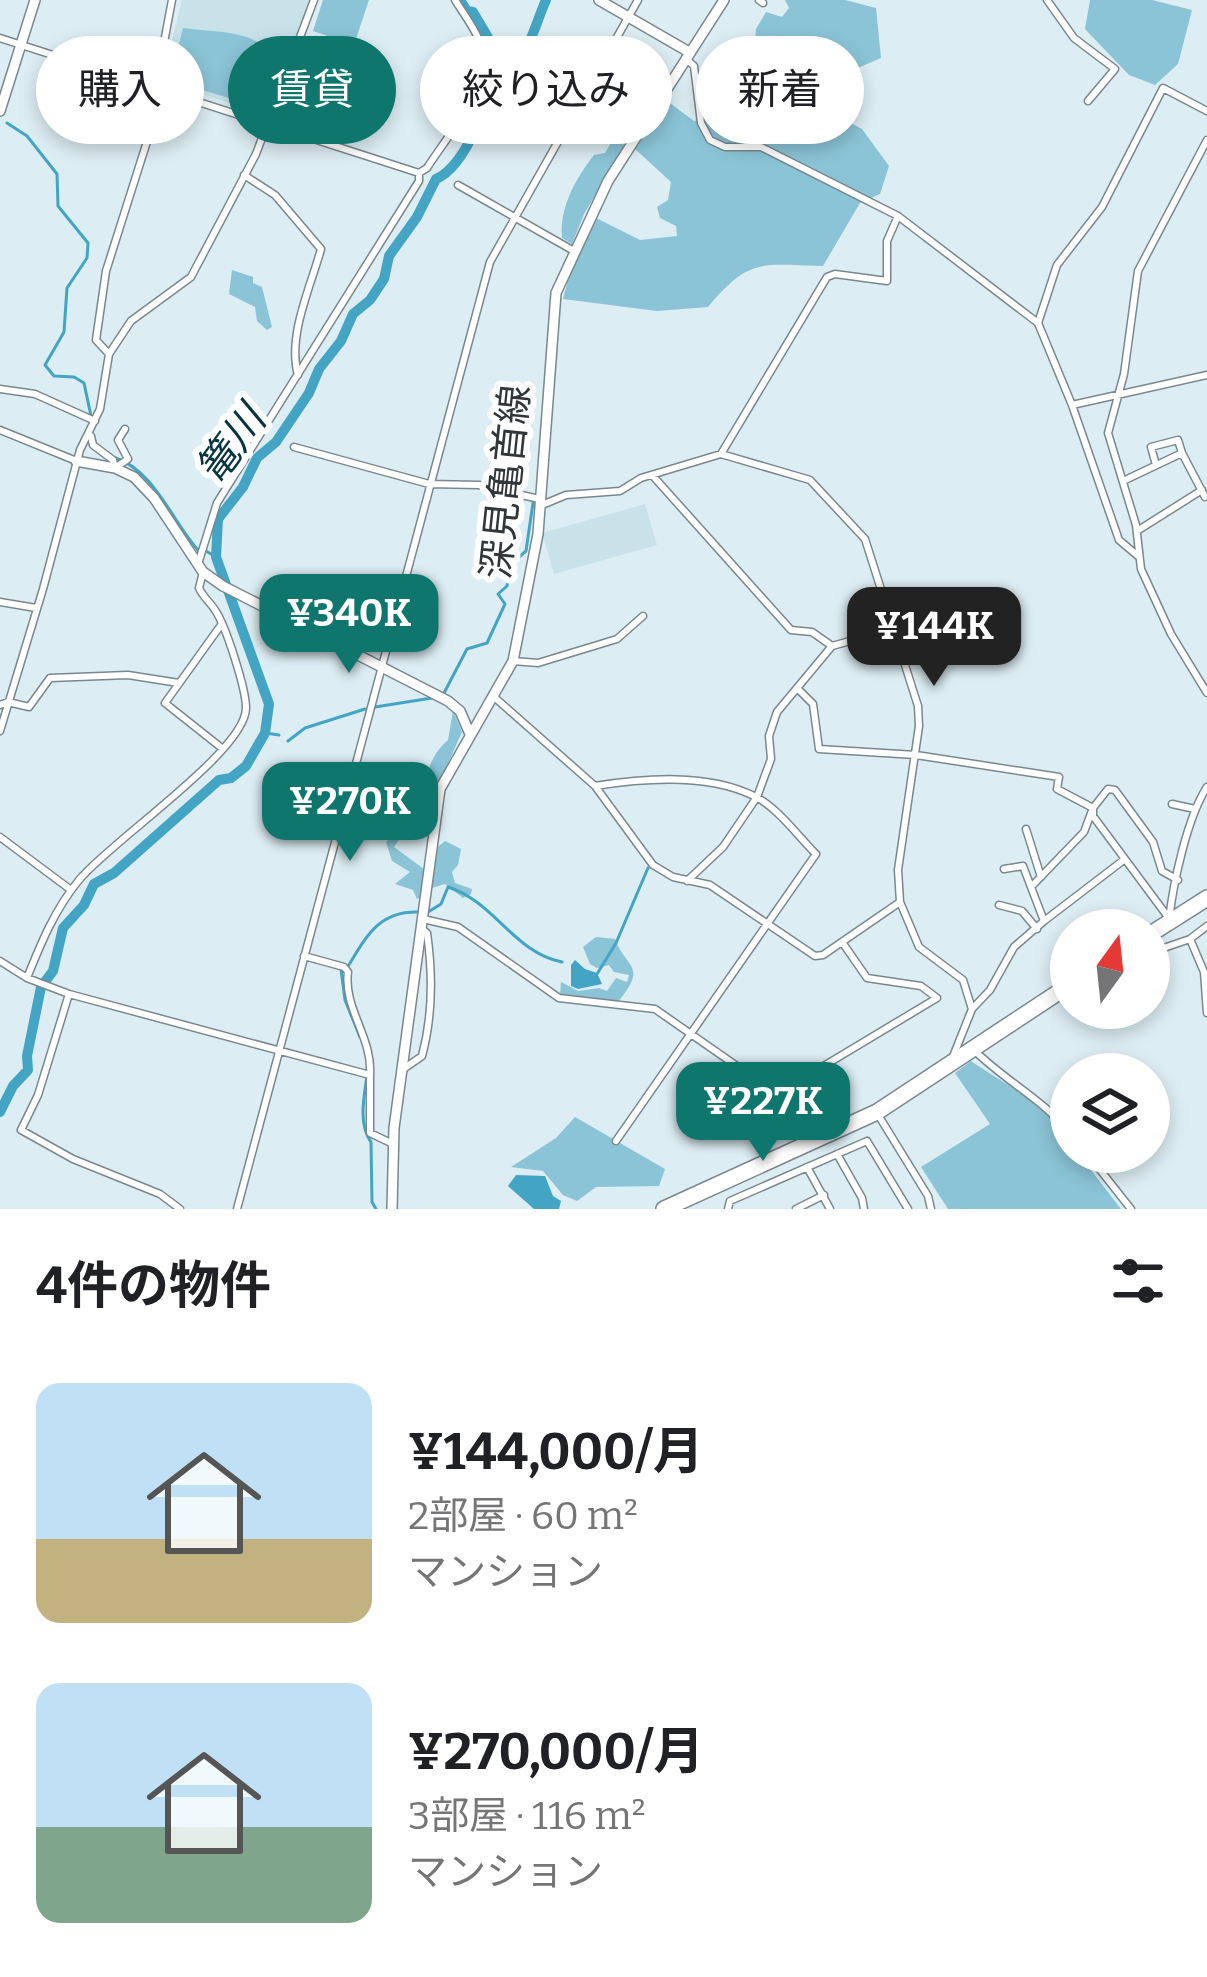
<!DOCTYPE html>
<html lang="ja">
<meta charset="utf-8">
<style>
:root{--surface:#fff;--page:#f6f6f6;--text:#202124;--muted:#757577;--accent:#0f766e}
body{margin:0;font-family:Bitter,"Noto Sans JP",serif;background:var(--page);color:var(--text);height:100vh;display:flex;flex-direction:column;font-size:45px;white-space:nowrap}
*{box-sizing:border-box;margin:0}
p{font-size:39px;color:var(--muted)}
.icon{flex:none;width:66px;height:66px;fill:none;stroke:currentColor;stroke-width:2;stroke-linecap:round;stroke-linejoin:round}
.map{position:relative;height:1209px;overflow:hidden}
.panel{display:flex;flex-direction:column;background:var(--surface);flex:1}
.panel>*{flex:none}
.banner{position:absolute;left:36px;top:36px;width:1137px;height:108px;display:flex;gap:24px}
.needle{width:78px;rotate:15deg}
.fabs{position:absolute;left:1050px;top:909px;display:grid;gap:24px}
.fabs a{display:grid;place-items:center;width:120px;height:120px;border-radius:50%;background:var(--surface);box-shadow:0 6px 18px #0003;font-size:60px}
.price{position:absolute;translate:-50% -102px;padding:0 27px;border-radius:24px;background:var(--accent);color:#fff;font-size:39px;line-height:78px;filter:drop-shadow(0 3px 6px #0008)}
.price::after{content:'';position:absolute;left:50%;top:72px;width:36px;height:27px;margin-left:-18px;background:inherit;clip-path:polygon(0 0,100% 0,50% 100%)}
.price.active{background:#222;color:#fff}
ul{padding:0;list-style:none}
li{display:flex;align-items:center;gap:36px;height:300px;padding:0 36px}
li span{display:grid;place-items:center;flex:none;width:336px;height:240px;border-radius:24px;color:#555}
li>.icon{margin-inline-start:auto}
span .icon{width:144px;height:144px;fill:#fffc;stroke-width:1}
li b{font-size:51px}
h2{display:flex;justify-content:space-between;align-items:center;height:144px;padding:0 36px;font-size:51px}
.tag{padding:0 42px;border-radius:54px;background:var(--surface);box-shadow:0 6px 18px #0003;font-size:42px;line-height:108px}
.tag.active{background:var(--accent);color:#fff}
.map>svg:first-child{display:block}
.built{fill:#c9e2ea}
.green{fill:#8bc4d7}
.water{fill:#43a5c3}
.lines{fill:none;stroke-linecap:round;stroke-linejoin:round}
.stream{stroke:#43a5c3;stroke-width:3}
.river{stroke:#43a5c3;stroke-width:10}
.street-casing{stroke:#79888d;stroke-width:9}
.secondary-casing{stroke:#79888d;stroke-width:12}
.highway-casing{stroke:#79888d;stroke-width:18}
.street{stroke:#fff;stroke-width:6}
.secondary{stroke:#fff;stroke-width:9}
.highway{stroke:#fff;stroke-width:15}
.labels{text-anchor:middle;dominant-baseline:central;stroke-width:12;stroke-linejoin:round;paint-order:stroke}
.street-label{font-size:39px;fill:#303639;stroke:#fff}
.water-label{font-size:42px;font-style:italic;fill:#063441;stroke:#fff}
</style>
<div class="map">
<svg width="1207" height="1209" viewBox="0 0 1207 1209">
<rect width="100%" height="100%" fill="#dcedf3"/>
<path class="built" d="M 182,0 L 312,0 L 266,115 L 178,86 L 166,63 Z
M 645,504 L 657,545 L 554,574 L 542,533 Z"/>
<path class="green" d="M 323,0 L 369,0 L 354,45 L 313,31 Z
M 785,0 L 845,0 L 876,8 L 881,58 L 851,71 L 849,89 L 834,99 L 834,114 L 862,129 L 889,166 L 880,194 L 860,203 L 823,266 C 763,265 750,256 708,307 L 657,311 L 563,299 L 573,261 L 594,217 L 640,240 L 677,236 L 676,226 L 660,218 L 657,207 L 668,200 L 671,182 L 635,149 L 667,101 L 694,121 L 713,117 L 755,43 L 756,29 L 766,12 L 782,17 L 789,8 Z
M 1090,0 L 1152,0 L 1192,10 L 1178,64 L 1155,85 L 1129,75 L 1085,29 Z
M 183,28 C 214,33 264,28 273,63 L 251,105 L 180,83 L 174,65 Z
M 620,127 L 631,135 L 584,214 L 572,244 L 562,238 C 559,208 576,178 594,155 L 605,153 Z
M 232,270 L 253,277 L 253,283 L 262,287 L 272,327 L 267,330 L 257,321 L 255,307 L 229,294 Z
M 453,711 L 462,732 L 436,790 L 433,823 L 418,820 C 424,795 423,761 448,740 Z
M 401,824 L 405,831 L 394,847 L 428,872 L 433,851 L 445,841 L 461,849 L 458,865 L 452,872 L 455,883 L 472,889 L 471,894 L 463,898 L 445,884 L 432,888 L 422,882 L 420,898 L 417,899 L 413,890 L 395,884 L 410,872 L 392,861 L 386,842 Z
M 596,937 L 615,939 C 627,970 648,965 618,1002 L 560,996 L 561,982 L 578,991 L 599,988 L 607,991 L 616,978 L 627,982 L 629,975 L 614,972 L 609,965 L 597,968 L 590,964 L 583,947 Z
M 971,1061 C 1002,1083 1064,1112 1071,1152 L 1077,1152 L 1121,1209 L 948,1209 L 921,1167 L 990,1124 L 955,1073 Z
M 575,1117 L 665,1169 L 659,1186 L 596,1187 L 577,1201 L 563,1195 L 543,1171 L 511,1167 L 556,1138 Z"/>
<path class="water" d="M 575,960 L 585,969 L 597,973 L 602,984 L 578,989 L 571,986 L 571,965 Z
M 516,1175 L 545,1176 L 553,1196 L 561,1201 L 559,1209 L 534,1209 L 508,1186 Z"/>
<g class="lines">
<path class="stream" d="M 7,123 L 27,136 L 57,174 L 58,206 L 88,243 L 87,258 L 67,288 L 64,332 L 45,365 L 54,376 L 74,377 L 84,383 L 91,416
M 113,457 C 155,470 171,520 198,550
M 206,551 L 216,557
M 444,693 L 467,649 L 487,643 L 505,604 L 498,594 L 507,586 L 510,565 L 526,551 L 533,503
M 375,707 L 432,698
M 265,733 L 279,735
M 288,741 L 305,728 L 365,709
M 428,912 L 441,904 L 448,887 C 495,902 513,952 562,962
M 597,974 L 616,943 L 648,868
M 360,1037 L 345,1000 L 341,969 L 347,968 C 366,937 378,911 418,912
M 367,1076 C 364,1097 358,1124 371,1142 L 372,1202 L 376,1209"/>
<path class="river" d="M 491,86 C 523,77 533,29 546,0
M 0,1112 L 13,1086 L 28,1070 L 27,1056 L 41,987 L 53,971 L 63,928 L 84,905 L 94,884 L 114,873 L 219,780 L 231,778 L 246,766 L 265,733 L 269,704 L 216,557 L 218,519 L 243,487 L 257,458 L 276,442 L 309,393 L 319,369 L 341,341 L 353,314 L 370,300 L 384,279 L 389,256 L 417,217 L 436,179 C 466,167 494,93 495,63 L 489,58 L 489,39 L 473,12 L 467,11 L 460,0"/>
<g class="street-casing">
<path id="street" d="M 759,0 L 763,3
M 1047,0 L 1074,38 L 1115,69 L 1088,101
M 0,38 L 419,173
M 685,58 L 694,66 L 701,123 L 710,140 L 725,147 L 761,147 L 898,216 L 1038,323 L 1072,405 L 1119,540 L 1138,556
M 151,86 L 163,48 L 172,0
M 587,89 L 604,101 L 613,116 L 638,116 L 646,119
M 1207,140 L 1138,271 L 1124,374 L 1108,433 L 1136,525 L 1141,569 L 1171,634 L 1207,693
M 244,175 L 275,195 L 321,249 C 311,286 287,336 298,375
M 458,185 L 574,251
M 1038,323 L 1057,265 L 1102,207 L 1163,88 L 1207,111
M 109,354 L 96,340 L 106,271 L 163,91
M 0,389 L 35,394 L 95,421
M 1072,405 L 1207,375
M 0,430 L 74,460
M 91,436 L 93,445 L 113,460 L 115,468 L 128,459 L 118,440 L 125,429
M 294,447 L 429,484 L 479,485 L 539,499
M 1182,453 L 1205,497
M 721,454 L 827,277 L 835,274 L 887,281 L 887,241 L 898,216
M 652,475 L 791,630 L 812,632 L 832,646
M 1123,481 L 1182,453 L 1178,440 L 1151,447 L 1156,465
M 542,505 L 566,495 L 620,491 L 641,478 L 721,454 L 810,480 L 865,539 L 918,706 L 919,726 L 898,870 L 900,902 L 919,947 L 963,980 L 972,1009
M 1137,531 L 1202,490
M 198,564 L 217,503 L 419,181 L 419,173 L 427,168 C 444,141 486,91 484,59 C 482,37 466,18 455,0
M 0,602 L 36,608
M 221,625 L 165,703 L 223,749
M 513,661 L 538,663 L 617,639 L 643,616
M 797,688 L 813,704 L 819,749 L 916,755 L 1059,777 L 1057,789 L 1093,808 L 1093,816 L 1168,917
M 493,696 L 595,786 L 653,865 L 673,877 L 710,885 L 815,956 L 823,955 L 900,902
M 0,705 L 8,702 L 29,707 L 50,678 L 128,675 L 179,683
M 0,731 L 43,589 L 80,450 L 100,409 L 109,354 L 131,321 L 191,277 L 256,154 L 314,0
M 595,786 C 645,778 708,773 754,796 C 776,806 798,836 816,854 L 616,1141
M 1172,804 L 1195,809
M 1026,829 L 1041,877
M 0,837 L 71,890
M 1004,869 L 1023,866 L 1031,887
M 687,881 L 723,847 L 757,797 L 771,759 L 769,736 L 777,712 L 832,646 L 893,629
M 999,905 L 1022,911 L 1037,929
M 423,919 L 458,927 L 559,998 L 655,1009 L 777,1094 L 937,998 L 921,986 L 867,978 L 842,942
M 1169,920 C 1173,884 1187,818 1207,787
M 1044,921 L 1125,859
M 1190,939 L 1204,972 L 1207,1013
M 1149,953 L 1190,939 L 1207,926
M 304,956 L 344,967 L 348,972 C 343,1008 373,1038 370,1075
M 0,961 L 27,978 L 69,994 L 370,1075 L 370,1133 L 393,1144
M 27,978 C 41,943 55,909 79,880 C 111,841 246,751 246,708 C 246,689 226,626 215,610 C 210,602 203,597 199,588 L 203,572
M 69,994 L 38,1095 L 21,1130 L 73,1159 L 160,1194 L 180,1209
M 974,1050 C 1005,1081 1044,1100 1071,1134
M 952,1059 L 972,1009 L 990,990 L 1014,947 L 1044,921 L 1031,887 L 1084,832 L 1093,808 L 1108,789 L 1115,790 L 1153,842 L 1162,871 L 1178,880
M 402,1070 L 422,1056 C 433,1015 433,975 427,933 L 422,929
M 877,1113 L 928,1196 L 931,1209
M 1086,1152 L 1131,1209
M 837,1154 L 862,1198 L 864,1209
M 807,1167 L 830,1209
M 237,1209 L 490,262 L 638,0
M 728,1209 L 730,1201 L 867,1141 L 908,1209
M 796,1209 L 824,1195"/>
</g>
<g class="secondary-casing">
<path id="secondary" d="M 599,0 L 689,52
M 0,111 L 35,0
M 76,461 L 115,468 L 134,477 L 154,498 L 203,572 L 223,586 L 448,701 L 460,711 L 470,734
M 392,1209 L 394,1128 L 440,789 L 513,661 L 538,534 L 556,293 L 608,181 L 724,0"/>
</g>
<g class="highway-casing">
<path id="highway" d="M 1149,935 L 1207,898
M 664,1209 L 877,1112 L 1071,984"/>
</g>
<use href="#street" class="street"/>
<use href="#secondary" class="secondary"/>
<use href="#highway" class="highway"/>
</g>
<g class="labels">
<g class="street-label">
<text transform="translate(506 482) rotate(-84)">深見亀首線</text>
</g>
<g class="water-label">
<text transform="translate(231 445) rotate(-54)">篭川</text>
</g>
</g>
</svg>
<div class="fabs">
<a><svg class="needle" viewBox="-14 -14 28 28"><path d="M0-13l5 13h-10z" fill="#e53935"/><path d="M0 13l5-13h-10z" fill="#757577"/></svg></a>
<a><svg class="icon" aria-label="layers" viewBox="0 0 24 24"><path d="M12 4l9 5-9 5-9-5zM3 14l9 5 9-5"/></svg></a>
</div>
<b class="price" style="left:349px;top:676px">¥340K</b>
<b class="price active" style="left:934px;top:689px">¥144K</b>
<b class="price" style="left:350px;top:864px">¥270K</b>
<b class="price" style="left:763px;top:1164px">¥227K</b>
<div class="banner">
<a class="tag">購入</a>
<a class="tag active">賃貸</a>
<a class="tag">絞り込み</a>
<a class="tag">新着</a>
</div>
</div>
<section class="panel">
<h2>4件の物件<svg class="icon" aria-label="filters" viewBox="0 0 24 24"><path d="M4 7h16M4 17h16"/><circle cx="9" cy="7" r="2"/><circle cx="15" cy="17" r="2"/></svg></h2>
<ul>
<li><span style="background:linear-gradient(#bfe0f5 65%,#c2b280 0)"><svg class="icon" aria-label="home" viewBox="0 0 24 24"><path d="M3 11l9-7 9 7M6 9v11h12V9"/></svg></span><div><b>¥144,000/月</b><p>2部屋 · 60 m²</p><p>マンション</p></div></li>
<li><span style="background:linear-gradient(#bfe0f5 60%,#7fa58c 0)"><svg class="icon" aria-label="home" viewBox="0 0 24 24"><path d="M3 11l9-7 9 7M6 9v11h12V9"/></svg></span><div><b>¥270,000/月</b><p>3部屋 · 116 m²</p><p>マンション</p></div></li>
</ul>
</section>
